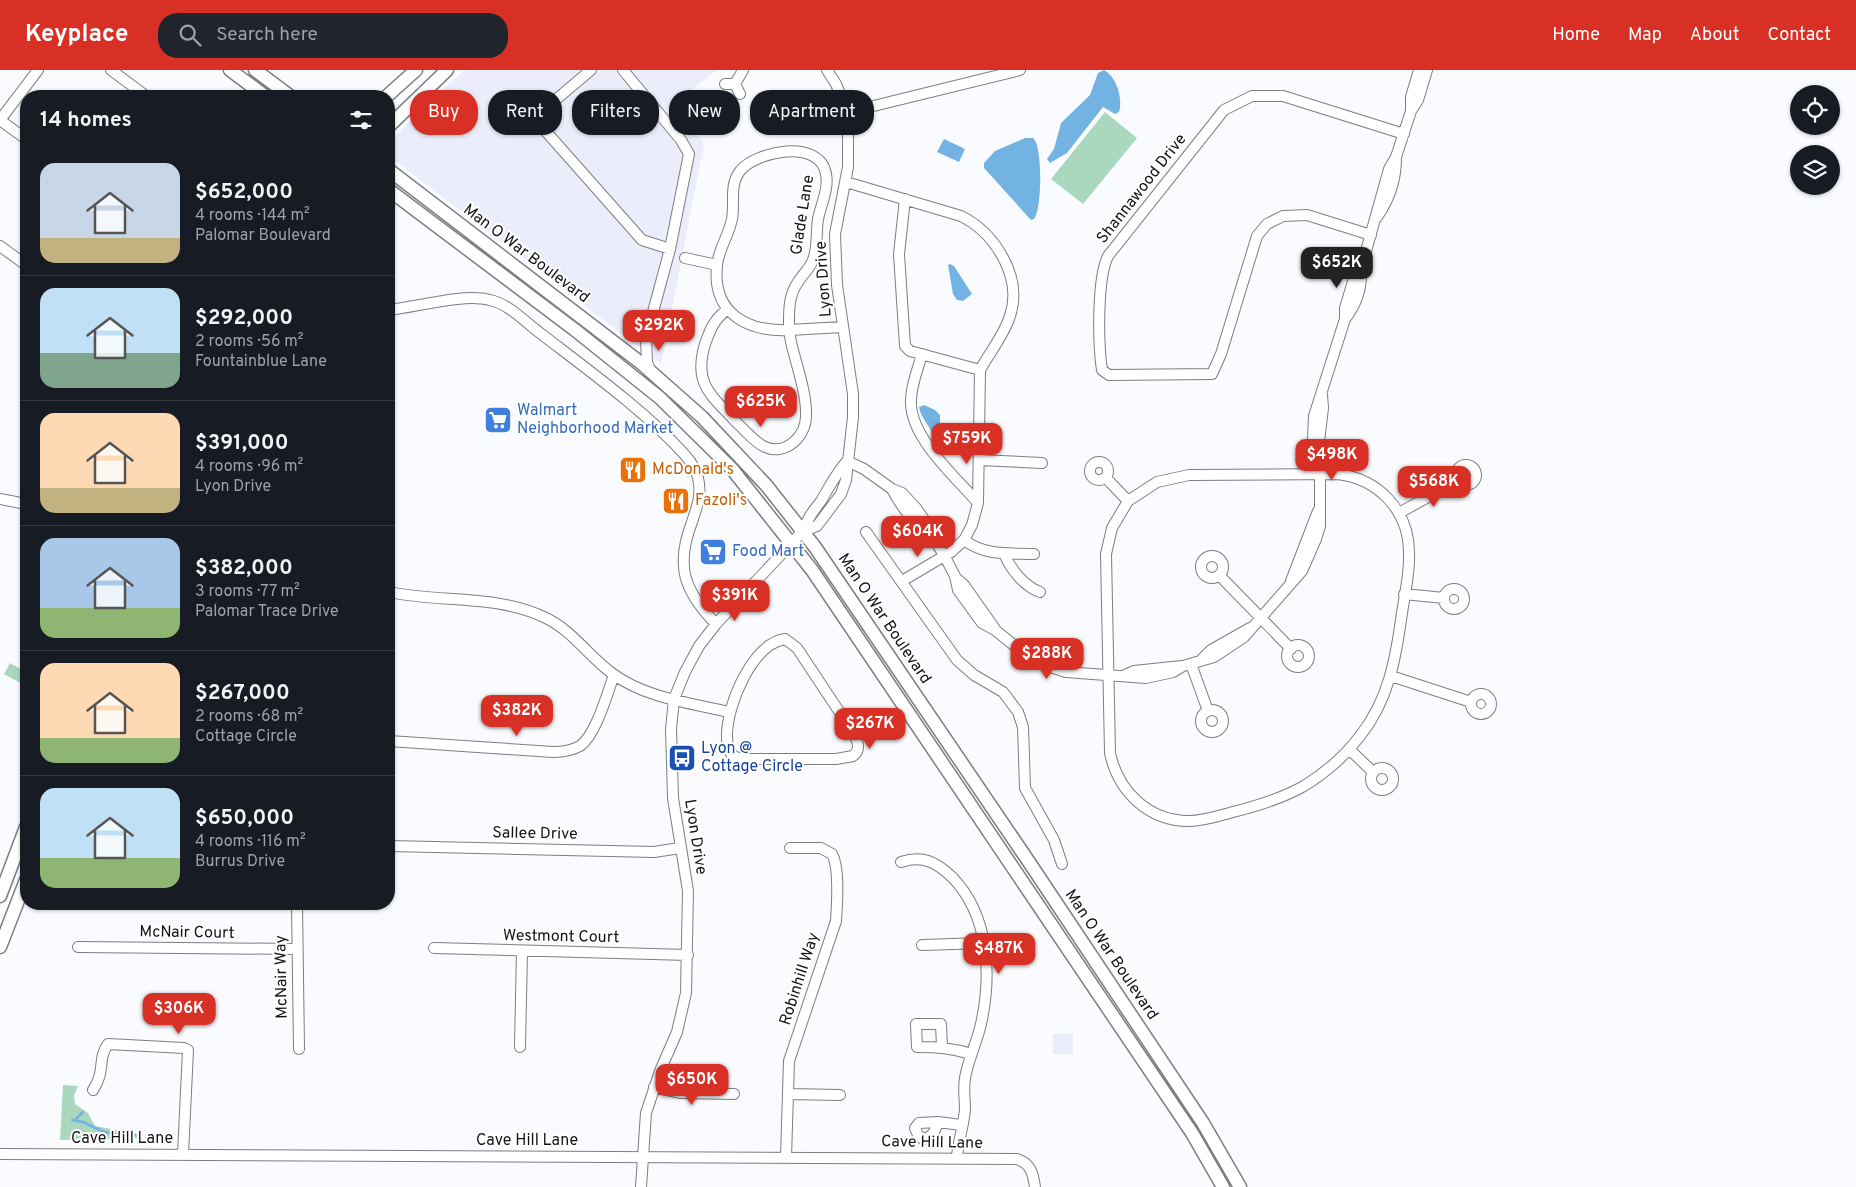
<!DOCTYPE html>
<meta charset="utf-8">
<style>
:root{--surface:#171b24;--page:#20242c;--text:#f1f3f6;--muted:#9ea1a6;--line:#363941;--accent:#d93025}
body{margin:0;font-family:Overpass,sans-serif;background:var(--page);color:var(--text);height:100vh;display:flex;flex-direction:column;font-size:19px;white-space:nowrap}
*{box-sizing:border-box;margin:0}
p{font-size:16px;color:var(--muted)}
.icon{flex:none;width:28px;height:28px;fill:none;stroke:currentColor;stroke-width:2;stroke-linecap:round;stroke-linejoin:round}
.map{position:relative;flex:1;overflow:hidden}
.sheet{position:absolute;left:20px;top:20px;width:375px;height:820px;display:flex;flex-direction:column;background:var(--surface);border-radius:20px;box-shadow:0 1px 4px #0004}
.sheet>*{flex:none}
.guide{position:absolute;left:410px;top:20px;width:475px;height:45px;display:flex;gap:10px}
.tools{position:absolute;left:1790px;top:15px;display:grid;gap:10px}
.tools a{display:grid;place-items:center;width:50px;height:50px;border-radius:50%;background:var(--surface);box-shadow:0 1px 4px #0004;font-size:25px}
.price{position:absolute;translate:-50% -42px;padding:0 11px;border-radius:10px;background:var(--accent);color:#fff;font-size:16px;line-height:32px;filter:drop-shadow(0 1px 2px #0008)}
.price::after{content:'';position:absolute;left:50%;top:30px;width:15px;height:11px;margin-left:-8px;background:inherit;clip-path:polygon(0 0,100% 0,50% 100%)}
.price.active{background:#222;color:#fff}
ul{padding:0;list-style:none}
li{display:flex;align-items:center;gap:15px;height:125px;padding:0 20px}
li+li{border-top:1px solid var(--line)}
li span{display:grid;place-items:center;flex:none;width:140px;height:100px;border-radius:15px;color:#555}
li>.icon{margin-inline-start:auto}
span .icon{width:60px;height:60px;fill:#fffc;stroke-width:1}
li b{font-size:21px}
h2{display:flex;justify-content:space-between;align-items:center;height:60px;padding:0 20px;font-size:21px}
.chip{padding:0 18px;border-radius:20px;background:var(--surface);box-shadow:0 1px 4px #0004;font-size:18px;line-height:45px}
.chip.active{background:var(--accent);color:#fff}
header{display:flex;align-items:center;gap:30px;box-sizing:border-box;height:70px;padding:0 25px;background:var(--accent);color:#fff}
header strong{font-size:24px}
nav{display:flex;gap:28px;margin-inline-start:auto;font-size:18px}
.search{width:350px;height:45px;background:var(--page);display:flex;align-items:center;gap:12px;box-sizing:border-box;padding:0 18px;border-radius:20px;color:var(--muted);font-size:19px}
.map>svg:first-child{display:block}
.built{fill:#ebeefa}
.green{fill:#a9d8bf}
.water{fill:#73b3e4}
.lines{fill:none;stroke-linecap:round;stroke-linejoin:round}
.stream{stroke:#73b3e4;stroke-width:2.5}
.minor-casing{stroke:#7d7e82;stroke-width:12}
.major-casing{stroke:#7d7e82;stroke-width:15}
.minor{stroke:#fff;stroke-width:10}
.major{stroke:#fff;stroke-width:12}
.labels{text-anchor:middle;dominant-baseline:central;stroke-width:4;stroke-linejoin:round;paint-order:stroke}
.street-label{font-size:16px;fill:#131314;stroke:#fff}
.shop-label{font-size:16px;fill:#366cbe;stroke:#fff;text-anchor:start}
.food-label{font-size:16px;fill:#c56008;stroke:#fff;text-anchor:start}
.transit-label{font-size:16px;fill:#164399;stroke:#fff;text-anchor:start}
</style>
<header>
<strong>Keyplace</strong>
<div class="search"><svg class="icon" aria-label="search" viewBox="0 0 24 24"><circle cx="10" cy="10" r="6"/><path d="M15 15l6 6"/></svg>Search here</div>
<nav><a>Home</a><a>Map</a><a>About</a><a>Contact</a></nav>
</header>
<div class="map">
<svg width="1856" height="1117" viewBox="0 0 1856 1117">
<rect width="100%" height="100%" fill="#fafbfe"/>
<path class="built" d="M 465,0 L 717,0 L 674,33 L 704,74 L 661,294 L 389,86 L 389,73 L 423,37 Z
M 1053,964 L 1073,964 L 1073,984 L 1053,984 Z"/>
<path class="green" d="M 1105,42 L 1137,68 L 1083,134 L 1051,109 Z
M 10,593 L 26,602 L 26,616 L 4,604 Z
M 63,1015 L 78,1016 L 74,1025 L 75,1034 L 88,1043 L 95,1056 L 140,1064 L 140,1068 L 60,1070 Z"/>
<path class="water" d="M 1104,0 C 1117,7 1123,29 1119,42 L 1115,44 L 1103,37 L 1067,83 L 1050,93 L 1047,89 L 1054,79 L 1061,53 L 1090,25 L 1098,3 Z
M 1025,68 L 1033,68 C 1043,75 1042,140 1034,149 L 1031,150 L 984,98 L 984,93 L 995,81 Z
M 944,69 L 965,79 L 959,92 L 937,82 Z
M 950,194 L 954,196 L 972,224 L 963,231 L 957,230 L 953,224 L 948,195 Z
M 924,335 L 935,340 L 940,345 L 940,367 L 937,370 L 933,369 C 932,356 921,350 919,337 Z"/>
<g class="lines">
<path class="stream" d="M 76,1049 L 83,1042
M 72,1050 L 83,1052 L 104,1062 L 135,1065"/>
<g class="minor-casing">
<path id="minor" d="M 111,0 L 146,26
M 591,0 L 534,48 L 642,170 L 670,179 L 646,268 L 647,292 L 650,300
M 623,0 L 681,70 L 689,84 L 670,179
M 725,14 L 735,14
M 740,24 L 735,14 L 743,0
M 1411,40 L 1411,27 L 1419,0
M 845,43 L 1020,0
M 0,50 L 38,0
M 0,50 L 26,69
M 846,112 L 961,146 C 995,163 1023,207 1010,246 C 1004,265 990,282 980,300
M 905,129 L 899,184 L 905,276 L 910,281 L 980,300
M 1377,147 C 1389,130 1396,109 1396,88
M 1371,165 L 1307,145 L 1283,146 L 1267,154 L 1257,166 L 1221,284 L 1212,304 L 1109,305 L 1102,300 C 1098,274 1097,208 1108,186 L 1224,40 L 1252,26 L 1283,26 L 1404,64
M 0,176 L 26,195
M 685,188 L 717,195
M 389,240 C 418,237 463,223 490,230 C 509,234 525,252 540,263 C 588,300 645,341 685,385 C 691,392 696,399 698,408 C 702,424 697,437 692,452 C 675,496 684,521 716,554
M 727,240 C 714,249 710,260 705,274 C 693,314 711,325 736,352 C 745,360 754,372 765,377 C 786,386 806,366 806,346 C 807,324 796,294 791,272 L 789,260 L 789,259 C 789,242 788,226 798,212 C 803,204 810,198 813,190 C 818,177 816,162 818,149 C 821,134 829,119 826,104 C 820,68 756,81 740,101 C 729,115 735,133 732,149 C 729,165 718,180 717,196 C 712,243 747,262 789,260 L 843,257
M 1345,249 C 1356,235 1362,217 1361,199
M 922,284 C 918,299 911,315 911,330 C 909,367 955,406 978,433
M 1318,380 L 1323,338 L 1322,325
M 979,390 L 1042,393
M 847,391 L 864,399 L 892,419 L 902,423 L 916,438 L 930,458 L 934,469 L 945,487 L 955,506 L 958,520 L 982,553 L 995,560 L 1020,580 L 1066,594 L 1076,602
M1090 401a9 9 0 1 1 18 0a9 9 0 1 1-18 0Z
M1456 405a10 10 0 1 1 20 0a10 10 0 1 1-20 0Z
M 1338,404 C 1378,409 1409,440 1409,483 C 1410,502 1405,523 1402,543 C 1396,587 1389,630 1360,666 C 1345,686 1325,703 1304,716 C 1283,728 1260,735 1237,741 C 1221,745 1205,751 1189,751 C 1148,751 1118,721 1110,683 L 1106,484 L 1112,458 L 1128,431 L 1157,412 L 1189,405 Z
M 1106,408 L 1128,431
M 892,419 C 901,437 917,457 934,469
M 0,429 L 26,434
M 1399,443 L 1457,411
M 803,461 L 817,456 L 841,424 L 846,410 L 853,347 L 853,324 L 837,215 L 835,164 L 848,97 L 848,57 L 843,32 L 836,14 L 827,0
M 866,462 L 957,590 L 974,605 L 1003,622 L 1018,642 L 1023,657 L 1025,718 L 1054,770 L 1062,794
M 964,470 C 985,486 1009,483 1034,484
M 1004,483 C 1010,499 1024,516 1040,522
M1201 497a11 11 0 1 1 22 0a11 11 0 1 1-22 0Z
M 1219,505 L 1291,579
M 955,507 L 964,515 L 995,559
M 902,511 L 951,482 L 964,470 L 972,455 L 978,433 L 980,300
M 1291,511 L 1318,441
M1444 529a10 10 0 1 1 20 0a10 10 0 1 1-20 0Z
M 389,522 C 441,533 497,524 546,548 C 573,561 589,587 613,604 C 646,628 690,633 729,642
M 1404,524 L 1444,528
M 785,569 L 797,578 L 854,664 C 858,672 861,680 853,686 L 836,689 L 749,689 C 744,688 738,689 734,686 C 727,682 727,672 727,665 C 727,635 752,574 785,569 Z
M1287 586a11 11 0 1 1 22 0a11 11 0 1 1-22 0Z
M 1034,586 L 1044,595 L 1066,602 L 1146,608 L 1173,602 L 1183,596 L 1214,587 L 1244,567 L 1302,501 L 1316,469 L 1320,456 L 1320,404 L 1313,368 L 1314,346 L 1345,249 L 1345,238 L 1354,208 L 1361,199 L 1389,99 L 1396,87 L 1411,41 L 1418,30 L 1427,0
M 1202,589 L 1211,580 L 1250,558
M 1191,594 L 1208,641
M 1123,606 L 1134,601 L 1182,596
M 1391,606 L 1471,632
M1471 634a10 10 0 1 1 20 0a10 10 0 1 1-20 0Z
M1201 651a11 11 0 1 1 22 0a11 11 0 1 1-22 0Z
M 389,671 L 553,682 C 562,682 571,681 580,676 C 596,665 607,624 614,605
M 1349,679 L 1373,702
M1371 709a11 11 0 1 1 22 0a11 11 0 1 1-22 0Z
M 389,776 L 654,782 L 680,778
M 901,792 C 923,785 936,792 952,807 C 989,845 992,904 981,954 C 977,972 968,990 965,1008 C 963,1019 965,1029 965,1039 C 964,1055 958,1071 957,1087
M 297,834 L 299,979
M 922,875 L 983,873
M 78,877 L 296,879
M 434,878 L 688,885
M 520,977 L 522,881
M 942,977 L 941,954 L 916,954 L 917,977 C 937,977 952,978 971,984
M 654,1017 L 680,1023 L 734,1024
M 93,1020 C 106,1001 97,989 108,974 L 184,978 L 188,980 L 183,1084
M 788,1024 L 840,1025
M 938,1052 C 935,1061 933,1067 923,1069 L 918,1065 L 915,1058 L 919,1053 L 938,1052 L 961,1055
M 0,1084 L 1017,1089 C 1031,1094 1033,1103 1035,1117
M 786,1087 L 789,991 L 836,851 C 837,834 840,798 832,784 L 821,778 L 790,778
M 641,1117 L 646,1043 L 660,1001 L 677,962 L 686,923 L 688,821 L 673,728 L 671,659 L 674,629 L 685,602 L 699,576 L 716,554 L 803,461 C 807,449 813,441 821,431 C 830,416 835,405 847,391"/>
</g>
<g class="major-casing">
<path id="major" d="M 230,0 L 265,26
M 255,0 L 290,26
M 387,26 L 416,0
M 389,56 L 447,0
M 389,100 L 641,293 L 702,347 L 766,415 L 815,477 L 1029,792 L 1203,1053 L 1240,1117
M 389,120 L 575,260 L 660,328 L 732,399 L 812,500 L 1192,1063 L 1223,1117
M 0,826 L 26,757
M 0,877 L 26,810"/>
</g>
<use href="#minor" class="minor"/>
<use href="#major" class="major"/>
</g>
<defs>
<g id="supermarket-square" transform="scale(1.4375)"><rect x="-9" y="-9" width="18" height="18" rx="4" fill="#3f7fe0" stroke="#fff"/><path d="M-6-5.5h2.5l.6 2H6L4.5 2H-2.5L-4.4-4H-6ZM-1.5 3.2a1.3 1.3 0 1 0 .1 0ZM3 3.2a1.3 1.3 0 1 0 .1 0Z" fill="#fff"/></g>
<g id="restaurant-square" transform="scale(1.4375)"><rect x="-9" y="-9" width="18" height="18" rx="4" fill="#e8710a" stroke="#fff"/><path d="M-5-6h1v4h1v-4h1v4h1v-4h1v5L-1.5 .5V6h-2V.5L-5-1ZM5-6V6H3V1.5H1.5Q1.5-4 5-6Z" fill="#fff"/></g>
<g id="bus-square" transform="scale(1.4375)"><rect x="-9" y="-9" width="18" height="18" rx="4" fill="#1a4fb4" stroke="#fff"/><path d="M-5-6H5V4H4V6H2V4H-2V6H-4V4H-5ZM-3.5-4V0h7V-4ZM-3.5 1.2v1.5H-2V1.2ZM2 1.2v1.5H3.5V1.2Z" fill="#fff"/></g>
</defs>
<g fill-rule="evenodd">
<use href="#supermarket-square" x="498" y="350"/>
<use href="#restaurant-square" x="633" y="400"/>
<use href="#restaurant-square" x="676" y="431"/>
<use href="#supermarket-square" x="713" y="482"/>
<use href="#bus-square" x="682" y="688"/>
</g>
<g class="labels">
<g class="street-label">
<text transform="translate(1142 119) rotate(-52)">Shannawood Drive</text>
<text transform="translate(803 145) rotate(-81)">Glade Lane</text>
<text transform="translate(526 184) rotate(37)">Man O War Boulevard</text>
<text transform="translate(824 209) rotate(-94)">Lyon Drive</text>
<text transform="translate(884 549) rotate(56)">Man O War Boulevard</text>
<text transform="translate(535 764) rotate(1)">Sallee Drive</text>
<text transform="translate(695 767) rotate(81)">Lyon Drive</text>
<text transform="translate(187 863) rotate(1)">McNair Court</text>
<text transform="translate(561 867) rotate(1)">Westmont Court</text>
<text transform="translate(1111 885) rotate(56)">Man O War Boulevard</text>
<text transform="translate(282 907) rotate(-91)">McNair Way</text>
<text transform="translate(800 909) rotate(-72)">Robinhill Way</text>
<text x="122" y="1069">Cave Hill Lane</text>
<text x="527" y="1071">Cave Hill Lane</text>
<text transform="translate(932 1073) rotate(1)">Cave Hill Lane</text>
</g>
<g class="shop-label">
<text x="517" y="341">Walmart<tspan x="517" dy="18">Neighborhood Market</tspan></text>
<text x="732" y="482">Food Mart</text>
</g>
<g class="food-label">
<text x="652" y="400">McDonald's</text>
<text x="695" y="431">Fazoli's</text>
</g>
<g class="transit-label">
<text x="701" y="679">Lyon @<tspan x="701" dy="18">Cottage Circle</tspan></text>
</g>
</g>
</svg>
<div class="tools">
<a><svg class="icon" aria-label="locate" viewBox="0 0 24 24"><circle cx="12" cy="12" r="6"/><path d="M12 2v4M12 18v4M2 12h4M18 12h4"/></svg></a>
<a><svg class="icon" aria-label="layers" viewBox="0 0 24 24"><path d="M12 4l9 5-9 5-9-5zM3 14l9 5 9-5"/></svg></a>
</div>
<b class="price active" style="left:1337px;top:219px">$652K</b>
<b class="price" style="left:659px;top:282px">$292K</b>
<b class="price" style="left:761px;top:358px">$625K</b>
<b class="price" style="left:967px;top:395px">$759K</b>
<b class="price" style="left:1332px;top:411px">$498K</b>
<b class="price" style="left:1434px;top:438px">$568K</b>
<b class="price" style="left:918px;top:488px">$604K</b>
<b class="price" style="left:735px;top:552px">$391K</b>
<b class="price" style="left:1047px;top:610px">$288K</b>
<b class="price" style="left:517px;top:667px">$382K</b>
<b class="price" style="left:870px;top:680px">$267K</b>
<b class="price" style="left:999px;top:905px">$487K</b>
<b class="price" style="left:179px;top:965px">$306K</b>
<b class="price" style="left:692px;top:1036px">$650K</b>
<div class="guide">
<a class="chip active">Buy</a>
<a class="chip">Rent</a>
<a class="chip">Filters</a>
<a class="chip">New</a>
<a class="chip">Apartment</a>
</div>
<section class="sheet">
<h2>14 homes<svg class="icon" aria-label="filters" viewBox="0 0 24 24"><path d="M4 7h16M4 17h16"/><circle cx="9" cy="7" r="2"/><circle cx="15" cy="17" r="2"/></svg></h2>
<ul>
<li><span style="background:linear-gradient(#c9d6e8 75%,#c2b280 0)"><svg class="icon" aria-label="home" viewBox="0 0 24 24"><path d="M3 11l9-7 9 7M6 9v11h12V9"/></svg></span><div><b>$652,000</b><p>4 rooms · 144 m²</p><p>Palomar Boulevard</p></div></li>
<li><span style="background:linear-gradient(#bfe0f5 65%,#7fa58c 0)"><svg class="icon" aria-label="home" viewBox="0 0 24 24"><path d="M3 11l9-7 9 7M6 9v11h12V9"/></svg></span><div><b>$292,000</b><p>2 rooms · 56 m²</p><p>Fountainblue Lane</p></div></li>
<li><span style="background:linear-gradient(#ffd9b3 75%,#c2b280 0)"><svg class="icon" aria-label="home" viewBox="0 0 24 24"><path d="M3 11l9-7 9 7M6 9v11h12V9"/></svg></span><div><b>$391,000</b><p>4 rooms · 96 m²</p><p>Lyon Drive</p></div></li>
<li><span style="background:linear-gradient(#a9c7e8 70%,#8fb573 0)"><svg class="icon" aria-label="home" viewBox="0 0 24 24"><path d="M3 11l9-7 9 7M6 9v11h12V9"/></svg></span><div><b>$382,000</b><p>3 rooms · 77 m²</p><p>Palomar Trace Drive</p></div></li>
<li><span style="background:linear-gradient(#ffd9b3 75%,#8fb573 0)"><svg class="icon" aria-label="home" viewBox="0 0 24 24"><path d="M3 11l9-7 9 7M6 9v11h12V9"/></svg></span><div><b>$267,000</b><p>2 rooms · 68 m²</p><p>Cottage Circle</p></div></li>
<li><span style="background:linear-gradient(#bfe0f5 70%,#8fb573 0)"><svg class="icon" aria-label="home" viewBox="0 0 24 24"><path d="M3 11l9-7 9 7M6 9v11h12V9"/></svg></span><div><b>$650,000</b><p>4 rooms · 116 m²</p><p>Burrus Drive</p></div></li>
</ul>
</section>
</div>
